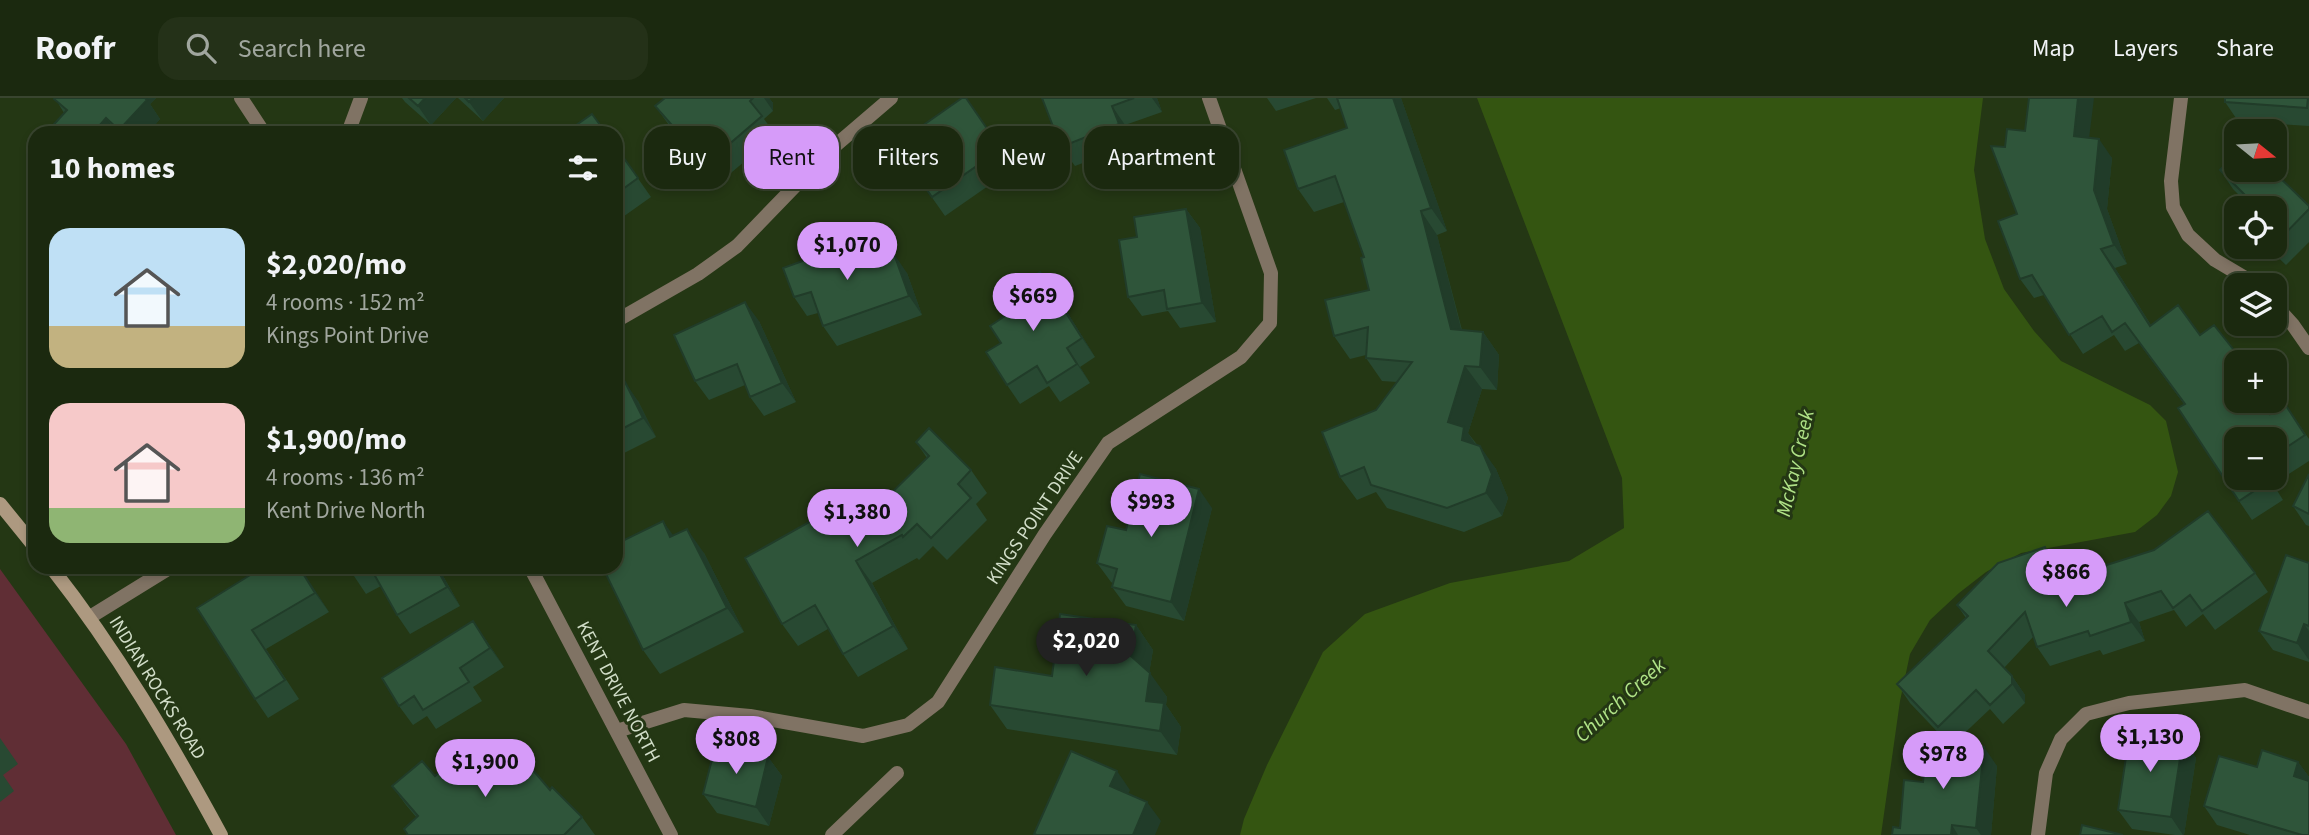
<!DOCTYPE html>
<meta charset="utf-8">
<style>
:root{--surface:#1b290f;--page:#243118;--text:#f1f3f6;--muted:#a0a69e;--line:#39452f;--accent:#d69bf9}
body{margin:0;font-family:"Source Sans 3",sans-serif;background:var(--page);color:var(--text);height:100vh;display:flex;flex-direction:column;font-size:26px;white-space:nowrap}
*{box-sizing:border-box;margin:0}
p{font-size:23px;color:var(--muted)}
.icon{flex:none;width:38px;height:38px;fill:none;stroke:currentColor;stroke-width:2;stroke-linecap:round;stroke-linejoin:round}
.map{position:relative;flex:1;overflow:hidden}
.drawer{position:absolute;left:28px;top:28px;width:595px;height:448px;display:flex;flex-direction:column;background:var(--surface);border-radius:21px;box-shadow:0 4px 10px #0003,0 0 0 2px var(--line)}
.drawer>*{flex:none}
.banner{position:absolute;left:644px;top:28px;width:665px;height:63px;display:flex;gap:14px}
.needle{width:46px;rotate:108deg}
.fabs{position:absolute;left:2224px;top:21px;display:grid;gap:14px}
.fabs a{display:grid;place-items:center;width:63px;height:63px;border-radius:14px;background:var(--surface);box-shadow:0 4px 10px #0003,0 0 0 2px var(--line);font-size:35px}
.price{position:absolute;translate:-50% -60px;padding:0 16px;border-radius:24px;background:var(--accent);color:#111;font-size:23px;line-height:46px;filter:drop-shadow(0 2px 4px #0008)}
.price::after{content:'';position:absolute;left:50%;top:42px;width:21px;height:16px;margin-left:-10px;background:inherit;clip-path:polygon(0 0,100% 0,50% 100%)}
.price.on{background:#222;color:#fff}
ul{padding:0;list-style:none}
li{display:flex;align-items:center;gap:21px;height:175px;padding:0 21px}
li span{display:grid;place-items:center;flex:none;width:196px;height:140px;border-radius:21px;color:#555}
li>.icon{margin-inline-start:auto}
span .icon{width:84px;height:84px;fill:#fffc;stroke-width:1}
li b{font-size:30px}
h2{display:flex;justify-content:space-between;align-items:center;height:84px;padding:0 21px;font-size:30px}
.pill{padding:0 24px;border-radius:21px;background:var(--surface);box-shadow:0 4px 10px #0003,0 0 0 2px var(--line);font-size:24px;line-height:63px}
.pill.on{background:var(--accent);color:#111}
header{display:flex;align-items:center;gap:42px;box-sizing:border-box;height:98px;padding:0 35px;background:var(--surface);border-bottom:2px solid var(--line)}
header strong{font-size:33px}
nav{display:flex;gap:38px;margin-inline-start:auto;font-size:24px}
.search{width:490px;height:63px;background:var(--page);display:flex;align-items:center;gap:18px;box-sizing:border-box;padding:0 24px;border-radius:21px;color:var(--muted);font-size:26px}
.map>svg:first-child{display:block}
.green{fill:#602e35}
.water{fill:#345511}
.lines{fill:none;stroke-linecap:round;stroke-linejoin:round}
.street{stroke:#807364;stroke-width:14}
.secondary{stroke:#ad9980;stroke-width:14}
.wall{fill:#284932;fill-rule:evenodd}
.shaded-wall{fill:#213c29}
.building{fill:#2f553a;stroke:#213c29;stroke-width:2}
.labels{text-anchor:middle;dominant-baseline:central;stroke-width:6;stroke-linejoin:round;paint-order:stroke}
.street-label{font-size:19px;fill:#d1ddc8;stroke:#243714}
.water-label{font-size:21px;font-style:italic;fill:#b0e387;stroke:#243714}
</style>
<header>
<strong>Roofr</strong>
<div class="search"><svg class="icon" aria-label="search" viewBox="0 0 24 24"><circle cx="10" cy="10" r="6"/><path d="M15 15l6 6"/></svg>Search here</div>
<nav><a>Map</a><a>Layers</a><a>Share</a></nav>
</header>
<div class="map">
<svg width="2309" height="737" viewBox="0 0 2309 737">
<rect width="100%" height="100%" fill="#243714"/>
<path class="green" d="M 0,471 L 126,646 L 176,737 L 0,737 Z"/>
<path class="water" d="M 1477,0 L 1983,0 L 1974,72 L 1985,141 L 2004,191 L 2034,233 L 2061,263 L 2150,307 L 2166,323 L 2178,374 L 2171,398 L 2157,417 L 2135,434 L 2021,455 L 1986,474 L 1959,495 L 1930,522 L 1910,556 L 1900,603 L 1881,737 L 1240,737 L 1244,721 L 1267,667 L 1323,554 L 1365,516 L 1450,485 L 1569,463 L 1624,430 L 1622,380 Z"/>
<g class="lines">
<path class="street" d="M 241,0 L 264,35
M 2181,0 L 2171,83 L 2173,109 L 2188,137 L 2215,162 L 2257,187
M 348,35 L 361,0
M 2275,207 L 2293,227 L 2309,250
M 616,223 L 698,176 L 737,148 L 829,53 L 891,0
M 530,469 L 671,737
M 90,519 L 171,469
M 617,633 L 684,612 L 750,618 L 863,638 L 908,627 L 938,604 L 1045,436 L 1108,345 L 1241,259 L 1270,225 L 1271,175 L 1209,0
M 832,737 L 897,675
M 2038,737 L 2046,675 L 2061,641 L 2086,616 L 2129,605 L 2245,592 L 2309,614"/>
<path class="secondary" d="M 0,406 L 35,449
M 51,469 C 117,553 170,643 221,737"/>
</g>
<path class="wall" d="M 55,0 L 156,0 L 150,6 L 160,21 L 148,35 L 46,35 L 64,15 Z
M 402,0 L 456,0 L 431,27 L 405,4 Z
M 458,0 L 504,0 L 483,23 Z
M 665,0 L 769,0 L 773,5 L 773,13 L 764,21 L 776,37 L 719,85 L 669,27 L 655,8 Z
M 966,0 L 1014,70 L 945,118 L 895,47 Z
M 1042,0 L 1157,0 L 1162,14 L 1125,27 L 1132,46 L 1075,68 L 1061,49 Z
M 1267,0 L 1316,0 L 1276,13 Z
M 1327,0 L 1401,0 L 1447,133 L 1437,137 L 1462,232 L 1483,234 L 1499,257 L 1497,292 L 1482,291 L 1468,335 L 1496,371 L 1508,400 L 1502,418 L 1464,434 L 1387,410 L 1376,394 L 1357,402 L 1340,379 L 1376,312 L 1397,284 L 1382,283 L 1366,260 L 1366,257 L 1350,261 L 1334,238 L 1369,192 L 1364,159 L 1344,104 L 1314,114 L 1298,91 L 1347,30 L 1341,10 L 1335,12 Z
M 2309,0 L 2309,28 L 2238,23 L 2225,4 Z
M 2025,33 L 2089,40 L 2112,60 L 2107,111 L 2127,166 L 2115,170 L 2151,227 L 2200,237 L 2214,227 L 2242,264 L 2236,264 L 2236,303 L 2270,316 L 2285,306 L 2309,341 L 2309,363 L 2273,386 L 2283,402 L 2252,422 L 2239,403 L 2184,306 L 2139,245 L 2125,253 L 2114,237 L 2083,256 L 2044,197 L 2034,200 L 2020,181 L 2017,116 L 2005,49 ZM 2275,341 L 2275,380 L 2236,380 Z
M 616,49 L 651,99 L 620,121 L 616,116 Z
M 2220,72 L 2309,108 L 2309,144 L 2286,167 L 2267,149 L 2275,149 L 2275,110 L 2236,110 L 2236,115 L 2233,111 L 2243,101 L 2233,91 Z
M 1186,111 L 1200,130 L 1216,224 L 1180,230 L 1168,213 L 1142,218 L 1128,199 L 1137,139 Z
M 875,162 L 907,175 L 922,217 L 837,248 L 823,228 L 818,215 L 807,218 L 794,199 Z
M 1040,174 L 1054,193 L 1095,259 L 1080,269 L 1090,285 L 1060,304 L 1049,288 L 1020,306 L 1007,287 L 1001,245 L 1005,218 Z
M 759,223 L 796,304 L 764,318 L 750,299 L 745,287 L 709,302 L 695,283 Z
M 616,289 L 638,303 L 656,339 L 616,359 Z
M 916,344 L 971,372 L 987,395 L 976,406 L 987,422 L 947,462 L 933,448 L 919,462 L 917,460 L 872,485 L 908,551 L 858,579 L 843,556 L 828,531 L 798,548 L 782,526 L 860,426 L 927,360 Z
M 2309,376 L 2309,428 L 2306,427 L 2293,408 Z
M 1212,410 L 1184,523 L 1126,508 L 1112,489 L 1113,485 L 1111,484 L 1097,465 L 1126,432 Z
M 673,438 L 704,455 L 744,534 L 660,576 L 643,552 Z
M 2309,465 L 2309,564 L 2273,552 L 2259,533 Z
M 2059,468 L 2063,481 L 2255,475 L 2268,494 L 2215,532 L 2203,516 L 2186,529 L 2174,512 L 2139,524 L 2145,543 L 2103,557 L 2100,552 L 2050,568 L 2037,549 L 2033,539 L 2004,570 L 2012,578 L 2025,597 L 2025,605 L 2003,626 L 1990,611 L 1953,646 L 1997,668 L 1991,737 L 1892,737 L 1900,730 L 1923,684 L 1948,645 L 1910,605 L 1897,586 L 1966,520 L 1957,507 Z
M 299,469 L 329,514 L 266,551 L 299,601 L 268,620 L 255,601 L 197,510 Z
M 348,469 L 438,469 L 460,508 L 410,536 L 397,517 L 381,488 L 366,496 Z
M 1136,527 L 1153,552 L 1149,575 L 1167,599 L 1166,607 L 1181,629 L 1177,657 L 1007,631 L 990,607 L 1052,578 Z
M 486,542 L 504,569 L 473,589 L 482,603 L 436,631 L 427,618 L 413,627 L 399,608 Z
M 0,640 L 18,666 L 3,677 L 14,693 L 0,704 Z
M 2183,641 L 2196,660 L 2184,737 L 2175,737 L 2132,731 L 2118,712 Z
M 768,659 L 782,678 L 769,728 L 717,715 L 703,696 Z
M 2298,664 L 2309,679 L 2309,737 L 2250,737 L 2217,727 L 2204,708 L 2257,669 Z
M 478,668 L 550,692 L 582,719 L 595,737 L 407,737 L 404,731 L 417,720 L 406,707 L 392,688 Z"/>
<path class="shaded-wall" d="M 141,0 L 156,0 L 150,6 L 160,21 L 148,35 L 121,35 L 119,32 Z
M 425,0 L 456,0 L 431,27 L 418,8 Z
M 473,0 L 504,0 L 483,23 L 469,4 Z
M 764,0 L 769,0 L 773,5 L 773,13 Z
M 1152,0 L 1157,0 L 1162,14 Z
M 1393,0 L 1401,0 L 1447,133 L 1431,110 Z
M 2078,0 L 2094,0 L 2087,57 L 2074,38 Z
M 1112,8 L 1125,27 L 1132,46 L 1119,26 Z
M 106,20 L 117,35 L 93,35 Z
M 2099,41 L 2112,60 L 2107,111 L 2127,166 L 2114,147 L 2094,92 Z
M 1186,111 L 1200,130 L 1216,224 L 1202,205 Z
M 1421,113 L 1437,137 L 1467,254 L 1451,231 Z
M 861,142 L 874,161 L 882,183 L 869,164 Z
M 2101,151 L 2115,170 L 2163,247 L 2150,228 Z
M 894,156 L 907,175 L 922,217 L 909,198 Z
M 1040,174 L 1054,193 L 1095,259 L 1082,240 Z
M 745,204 L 759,223 L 796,304 L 782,285 Z
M 1483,234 L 1499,257 L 1497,292 L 1480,269 Z
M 1067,250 L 1080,269 L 1090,285 L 1077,266 Z
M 1465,268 L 1482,291 L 1468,335 L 1480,353 L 1479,365 L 1448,324 Z
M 625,284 L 638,303 L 656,339 L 643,320 Z
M 1480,348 L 1496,371 L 1508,400 L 1502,418 L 1486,395 Z
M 1199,391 L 1212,410 L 1184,523 L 1171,504 Z
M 845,404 L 861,427 L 858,428 Z
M 663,423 L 680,447 L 670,439 Z
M 687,431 L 704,455 L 744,534 L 727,510 Z
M 2045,449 L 2059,468 L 2070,502 L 2056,483 Z
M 856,463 L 872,485 L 908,551 L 893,528 Z
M 299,469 L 300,469 L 329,514 L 315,495 Z
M 436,469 L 438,469 L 460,508 L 447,489 Z
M 2125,505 L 2139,524 L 2145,543 L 2131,524 Z
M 473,523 L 486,542 L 504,569 L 490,550 Z
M 2304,526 L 2309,533 L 2309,562 L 2297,545 Z
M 1136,527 L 1153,552 L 1148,582 L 1131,558 Z
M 1150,575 L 1167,599 L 1166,607 L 1181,629 L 1177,657 L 1160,633 L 1146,603 Z
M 2012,578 L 2025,597 L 2025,605 L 2012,586 Z
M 2183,641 L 2196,660 L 2184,737 L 2183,737 L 2171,719 Z
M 1984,649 L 1997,668 L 1991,737 L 1981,737 L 1976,730 Z
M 768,659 L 782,678 L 769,728 L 756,709 Z
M 2298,664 L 2309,679 L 2309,692 L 2294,678 Z
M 1117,673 L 1130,692 L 1123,707 L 1110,688 Z
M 1147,704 L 1161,723 L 1155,737 L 1133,737 Z
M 1952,727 L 1958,737 L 1951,737 Z"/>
<path class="building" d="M 55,0 L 145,0 L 147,2 L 119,32 L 106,20 L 93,35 L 46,35 L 67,12 L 54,1 Z
M 409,0 L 425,0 L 418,8 Z
M 465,0 L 473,0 L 469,4 Z
M 665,0 L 753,0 L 750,3 L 762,18 L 706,66 L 655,8 Z
M 962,0 L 966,0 L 1001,51 L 932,99 L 895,47 Z
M 1042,0 L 1134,0 L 1112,8 L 1119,26 L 1061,49 Z
M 1337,0 L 1393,0 L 1431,110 L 1421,113 L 1451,231 L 1483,234 L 1480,269 L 1465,268 L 1448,324 L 1464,329 L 1462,342 L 1480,348 L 1492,376 L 1486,395 L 1447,410 L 1371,387 L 1364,369 L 1340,379 L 1322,334 L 1376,312 L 1412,264 L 1366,260 L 1368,229 L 1334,238 L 1325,202 L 1369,192 L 1361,160 L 1364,159 L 1335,78 L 1298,91 L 1284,52 L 1347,30 Z
M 2029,0 L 2078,0 L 2074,38 L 2099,41 L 2094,92 L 2114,147 L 2101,151 L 2150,228 L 2178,207 L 2200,237 L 2214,227 L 2237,256 L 2232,260 L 2236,267 L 2236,303 L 2261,303 L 2270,316 L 2285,306 L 2305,337 L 2275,357 L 2275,341 L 2236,341 L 2236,380 L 2267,380 L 2269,383 L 2239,403 L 2178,310 L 2185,306 L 2125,225 L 2112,234 L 2102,218 L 2069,237 L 2032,177 L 2020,181 L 1998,123 L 2017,116 L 1991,48 L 2005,49 L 2007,31 L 2025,33 Z
M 2225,0 L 2308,0 L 2307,10 L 2225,4 Z
M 592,16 L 606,35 L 565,35 Z
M 616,49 L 638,80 L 616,96 Z
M 2236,55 L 2236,72 L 2272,72 L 2309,108 L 2309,111 L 2275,146 L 2275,110 L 2236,110 L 2236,114 L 2233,111 L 2246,98 L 2220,72 Z
M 1186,111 L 1202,205 L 1167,211 L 1164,192 L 1128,199 L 1119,142 L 1137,139 L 1134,119 Z
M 861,142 L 869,164 L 894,156 L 909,198 L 823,228 L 811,194 L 794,199 L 783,170 Z
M 1040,174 L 1082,240 L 1067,250 L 1077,266 L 1047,285 L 1037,268 L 1007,287 L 986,254 L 1001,245 L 990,228 L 1005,218 L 995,202 Z
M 745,204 L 782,285 L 750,299 L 737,266 L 695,283 L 674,237 Z
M 625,284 L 643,320 L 616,334 L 616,289 Z
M 929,330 L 971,372 L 958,386 L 971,400 L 931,440 L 917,426 L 903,439 L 902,437 L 856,463 L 893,528 L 843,556 L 815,507 L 782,526 L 745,460 L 845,404 L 858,428 L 929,358 L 916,344 Z
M 1140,376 L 1199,391 L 1171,504 L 1112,489 L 1117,471 L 1097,465 L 1107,428 L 1126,432 Z
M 2309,376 L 2309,416 L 2293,408 Z
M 2208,413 L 2255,475 L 2202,513 L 2190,497 L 2173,510 L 2161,493 L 2125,505 L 2131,524 L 2090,538 L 2088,533 L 2037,549 L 2025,514 L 1988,553 L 2012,578 L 2012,586 L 1990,607 L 1976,592 L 1938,629 L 1897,586 L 1968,518 L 1957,507 L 1998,465 L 2045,449 L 2056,483 L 2154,452 Z
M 663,423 L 670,439 L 687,431 L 727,510 L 643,552 L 604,472 L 610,469 L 616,469 L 616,466 L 621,464 L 616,455 L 616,446 Z
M 2286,457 L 2309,465 L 2309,528 L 2304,526 L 2297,545 L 2259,533 Z
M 263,469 L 299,469 L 315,495 L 252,532 L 285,582 L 255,601 L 197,510 Z
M 348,469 L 368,469 L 353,477 Z
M 370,469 L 436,469 L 447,489 L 397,517 Z
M 1060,516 L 1136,527 L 1131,558 L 1150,575 L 1146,603 L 1164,605 L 1160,633 L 990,607 L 995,569 L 1052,578 Z
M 473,523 L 490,550 L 460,570 L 469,584 L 423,612 L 414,598 L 399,608 L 382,580 Z
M 2130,633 L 2183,641 L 2171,719 L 2118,712 Z
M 508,643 L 550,692 L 552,689 L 582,719 L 564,737 L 408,737 L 404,731 L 418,718 L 392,688 L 422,663 L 435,678 L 465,653 L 478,668 Z
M 1927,643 L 1984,649 L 1976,730 L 1952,727 L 1951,737 L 1892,737 L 1893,729 L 1900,730 L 1904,682 L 1923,684 Z
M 716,646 L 768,659 L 756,709 L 703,696 Z
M 2262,652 L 2298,664 L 2294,678 L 2309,683 L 2309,737 L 2302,737 L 2204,708 L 2219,658 L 2257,669 Z
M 1071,653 L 1117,673 L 1110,688 L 1147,704 L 1133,737 L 1037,737 L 1034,736 Z
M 2082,727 L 2123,737 L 2080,737 Z"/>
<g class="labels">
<g class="street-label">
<text transform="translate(1035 420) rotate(-56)">KINGS POINT DRIVE</text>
<text transform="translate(157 590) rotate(58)">INDIAN ROCKS ROAD</text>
<text transform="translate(618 594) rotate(62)">KENT DRIVE NORTH</text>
</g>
<g class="water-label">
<text transform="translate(1795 365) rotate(-77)">McKay Creek</text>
<text transform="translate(1620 602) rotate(-42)">Church Creek</text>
</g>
</g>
</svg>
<div class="fabs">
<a><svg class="needle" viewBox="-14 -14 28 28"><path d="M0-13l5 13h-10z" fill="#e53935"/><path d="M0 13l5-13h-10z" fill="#a0a69e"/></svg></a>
<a><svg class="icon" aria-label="locate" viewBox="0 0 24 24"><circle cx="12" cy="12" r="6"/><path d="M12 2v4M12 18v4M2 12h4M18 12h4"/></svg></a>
<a><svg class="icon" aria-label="layers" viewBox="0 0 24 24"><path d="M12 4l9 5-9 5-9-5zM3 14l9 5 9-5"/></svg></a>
<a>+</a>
<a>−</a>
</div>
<b class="price" style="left:847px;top:184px">$1,070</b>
<b class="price" style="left:1033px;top:235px">$669</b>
<b class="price" style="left:1151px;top:441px">$993</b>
<b class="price" style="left:857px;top:451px">$1,380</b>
<b class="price" style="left:2066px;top:511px">$866</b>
<b class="price on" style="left:1086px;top:580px">$2,020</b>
<b class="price" style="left:2150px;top:676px">$1,130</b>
<b class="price" style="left:736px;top:678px">$808</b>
<b class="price" style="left:1943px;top:693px">$978</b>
<b class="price" style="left:485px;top:701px">$1,900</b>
<div class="banner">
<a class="pill">Buy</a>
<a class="pill on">Rent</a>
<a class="pill">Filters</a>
<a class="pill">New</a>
<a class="pill">Apartment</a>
</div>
<section class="drawer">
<h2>10 homes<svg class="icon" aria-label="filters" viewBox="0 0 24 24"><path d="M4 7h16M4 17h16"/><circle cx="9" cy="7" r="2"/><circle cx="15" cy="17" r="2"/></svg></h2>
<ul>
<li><span style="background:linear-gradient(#bfe0f5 70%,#c2b280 0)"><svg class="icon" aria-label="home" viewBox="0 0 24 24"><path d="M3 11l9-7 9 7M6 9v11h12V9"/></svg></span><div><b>$2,020/mo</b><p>4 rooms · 152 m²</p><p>Kings Point Drive</p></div></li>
<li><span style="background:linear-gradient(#f6c9c9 75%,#8fb573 0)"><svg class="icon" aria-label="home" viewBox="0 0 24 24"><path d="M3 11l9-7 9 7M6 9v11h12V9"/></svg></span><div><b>$1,900/mo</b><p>4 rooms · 136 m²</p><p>Kent Drive North</p></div></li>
</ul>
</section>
</div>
